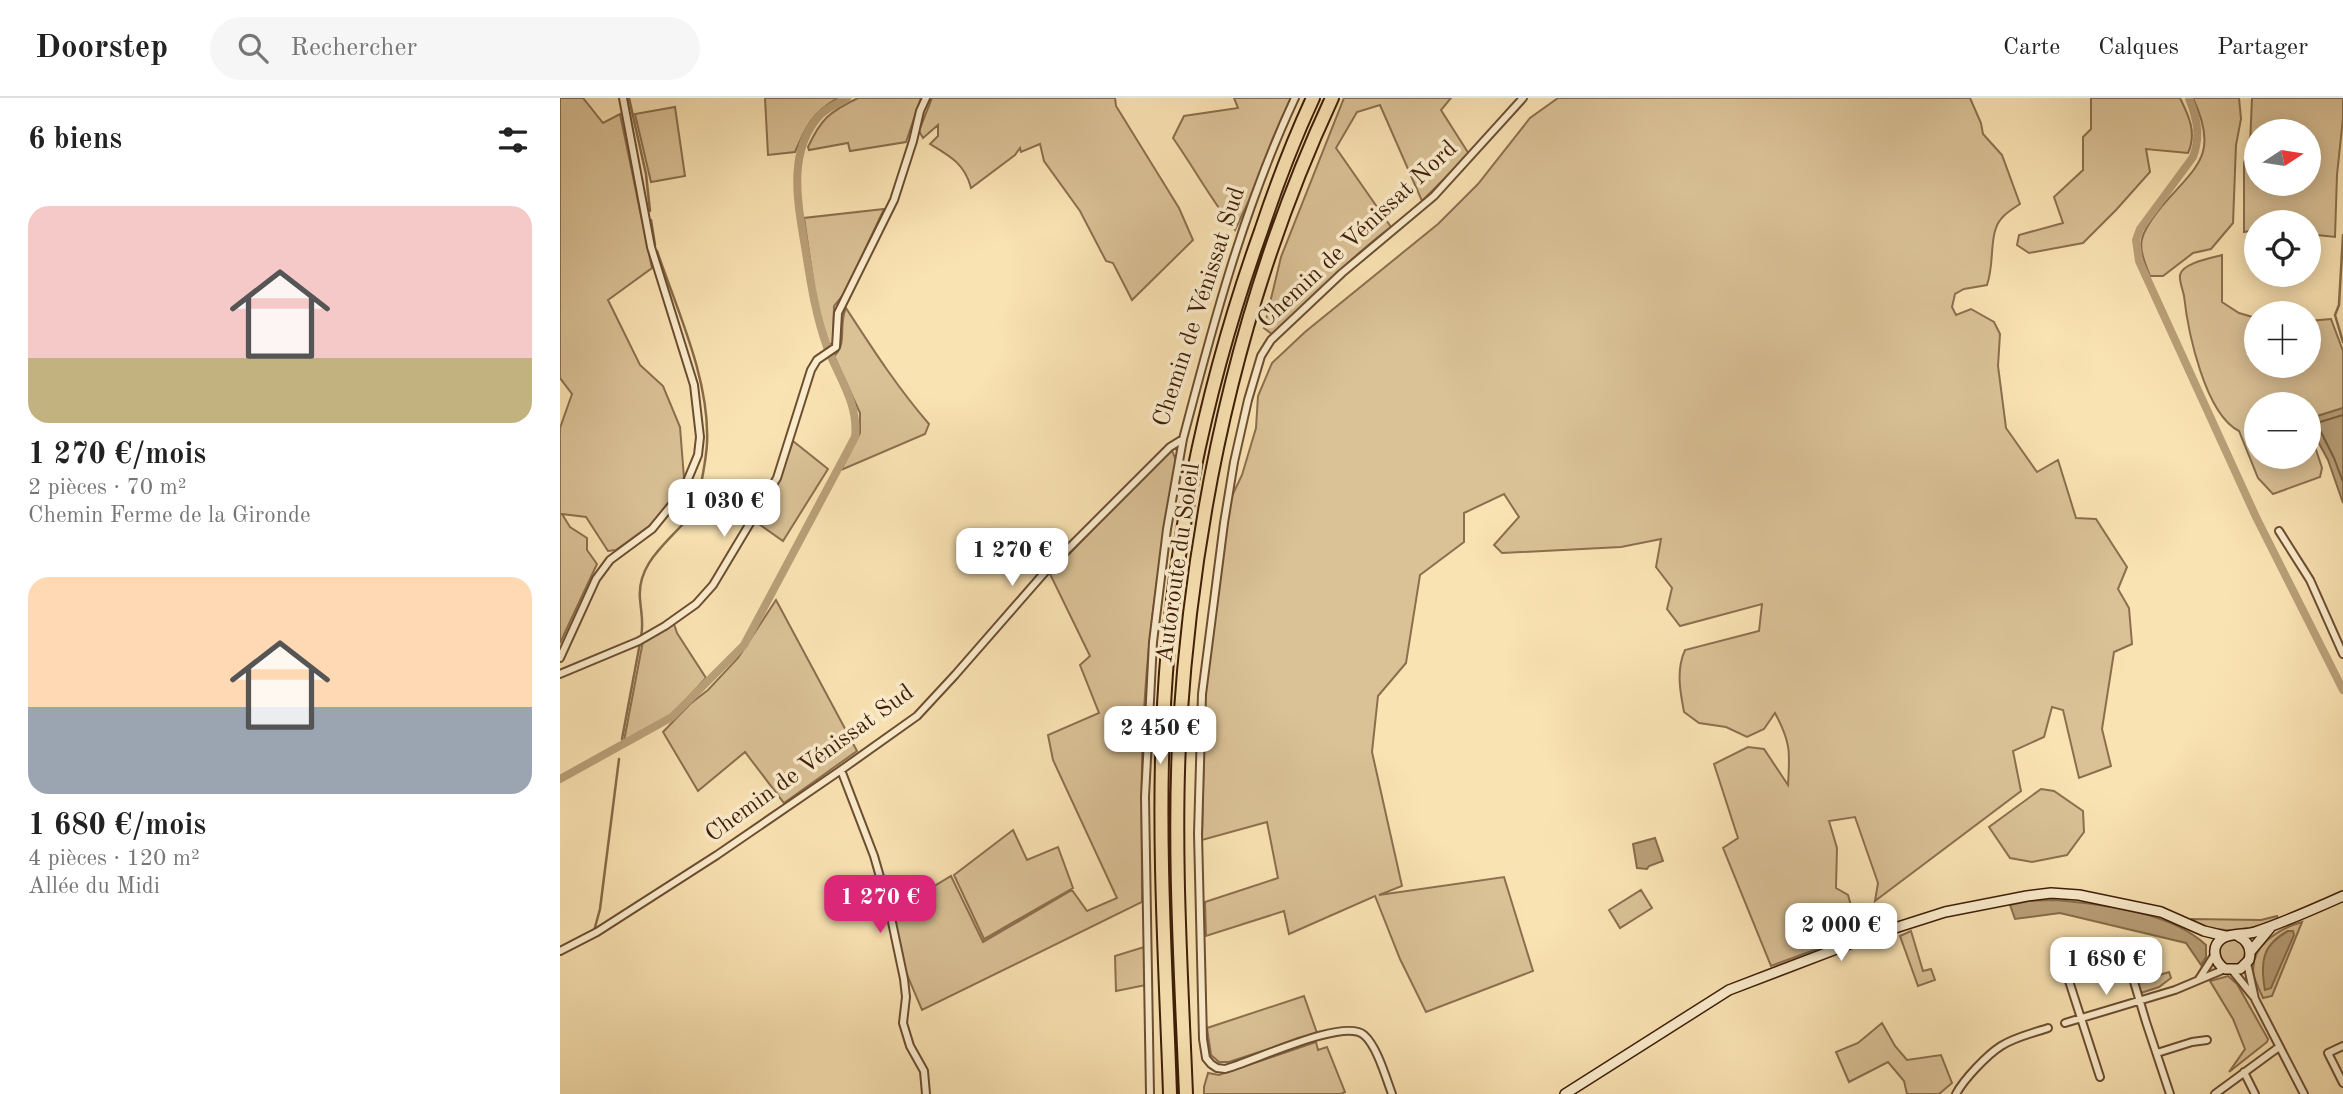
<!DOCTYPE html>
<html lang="fr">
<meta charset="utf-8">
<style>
:root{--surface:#fff;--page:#f6f6f6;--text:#222;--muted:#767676;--line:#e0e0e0;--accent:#db2777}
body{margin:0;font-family:"Old Standard TT",serif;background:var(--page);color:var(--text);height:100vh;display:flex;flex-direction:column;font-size:26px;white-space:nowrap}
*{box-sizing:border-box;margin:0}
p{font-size:23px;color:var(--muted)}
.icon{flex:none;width:38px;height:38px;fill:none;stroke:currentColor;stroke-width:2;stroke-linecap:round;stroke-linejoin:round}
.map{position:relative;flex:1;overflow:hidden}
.drawer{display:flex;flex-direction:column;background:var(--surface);width:560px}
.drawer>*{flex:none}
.needle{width:46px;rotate:78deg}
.controls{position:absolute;left:1684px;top:21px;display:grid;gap:14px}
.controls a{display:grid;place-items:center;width:77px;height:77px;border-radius:50%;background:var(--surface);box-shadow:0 4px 18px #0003;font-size:35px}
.price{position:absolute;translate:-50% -60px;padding:0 16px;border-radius:14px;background:#fff;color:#222;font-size:23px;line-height:46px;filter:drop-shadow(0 2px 4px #0008)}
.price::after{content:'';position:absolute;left:50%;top:42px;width:21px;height:16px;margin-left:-10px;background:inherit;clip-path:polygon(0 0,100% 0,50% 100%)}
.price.current{background:var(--accent);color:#fff}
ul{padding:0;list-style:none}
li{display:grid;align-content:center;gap:14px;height:371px;padding:0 28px}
li span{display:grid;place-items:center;height:217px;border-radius:21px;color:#555}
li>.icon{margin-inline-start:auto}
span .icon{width:126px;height:126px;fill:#fffc;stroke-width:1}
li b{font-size:30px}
h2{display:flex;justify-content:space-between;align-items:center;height:84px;padding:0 28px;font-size:30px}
header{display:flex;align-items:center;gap:42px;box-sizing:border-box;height:98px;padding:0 35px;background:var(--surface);border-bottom:2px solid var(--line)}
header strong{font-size:33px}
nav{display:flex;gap:38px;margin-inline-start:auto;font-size:24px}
.search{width:490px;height:63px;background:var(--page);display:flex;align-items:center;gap:18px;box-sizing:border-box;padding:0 24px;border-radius:38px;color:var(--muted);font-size:26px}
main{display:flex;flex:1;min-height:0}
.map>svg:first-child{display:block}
.green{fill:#dac196;stroke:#8b6f4e;stroke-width:2;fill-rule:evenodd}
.water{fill:#b9a078;stroke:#876c4a;stroke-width:2}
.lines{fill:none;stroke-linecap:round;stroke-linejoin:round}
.shore{stroke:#7a5e3f;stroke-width:2}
.stream{stroke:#876c4a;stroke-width:2.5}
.canal{stroke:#b9a078;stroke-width:8}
.street-casing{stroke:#6c4e31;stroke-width:10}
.secondary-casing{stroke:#3c1d06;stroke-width:12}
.highway-casing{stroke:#3c1d06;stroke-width:16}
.street{stroke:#fcedce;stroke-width:6}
.secondary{stroke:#fcedce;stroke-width:9}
.highway{stroke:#fae3b3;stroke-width:12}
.labels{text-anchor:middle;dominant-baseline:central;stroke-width:7;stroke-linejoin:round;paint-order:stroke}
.street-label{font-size:24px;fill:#3c1d06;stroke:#fcedce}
</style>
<header>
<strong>Doorstep</strong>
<div class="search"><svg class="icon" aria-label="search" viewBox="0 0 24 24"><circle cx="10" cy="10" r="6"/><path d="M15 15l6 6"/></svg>Rechercher</div>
<nav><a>Carte</a><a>Calques</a><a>Partager</a></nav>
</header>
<main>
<section class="drawer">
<h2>6 biens<svg class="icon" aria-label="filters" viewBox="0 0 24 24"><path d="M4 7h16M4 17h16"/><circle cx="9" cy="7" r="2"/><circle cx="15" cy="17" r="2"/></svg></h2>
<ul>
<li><span style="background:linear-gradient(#f6c9c9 70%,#c2b280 0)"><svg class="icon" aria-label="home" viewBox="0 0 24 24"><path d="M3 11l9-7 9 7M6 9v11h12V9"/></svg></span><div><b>1 270 €/mois</b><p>2 pièces · 70 m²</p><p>Chemin Ferme de la Gironde</p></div></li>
<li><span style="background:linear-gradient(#ffd9b3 60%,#9aa5b1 0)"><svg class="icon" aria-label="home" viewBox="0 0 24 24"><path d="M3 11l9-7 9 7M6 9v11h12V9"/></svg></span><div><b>1 680 €/mois</b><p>4 pièces · 120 m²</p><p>Allée du Midi</p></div></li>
</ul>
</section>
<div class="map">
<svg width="1783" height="996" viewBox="0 0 1783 996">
<rect width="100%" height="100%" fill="#fae3b3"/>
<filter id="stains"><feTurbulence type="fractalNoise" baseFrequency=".00286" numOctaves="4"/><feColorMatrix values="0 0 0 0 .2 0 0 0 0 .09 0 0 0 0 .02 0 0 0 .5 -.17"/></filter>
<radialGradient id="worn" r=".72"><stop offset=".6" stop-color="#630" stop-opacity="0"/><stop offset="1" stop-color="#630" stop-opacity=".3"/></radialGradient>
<path class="green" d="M 0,0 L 23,0 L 43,25 L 60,16 L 92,170 L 48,202 L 80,267 L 103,288 L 120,329 L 124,380 L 115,400 L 92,426 L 56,452 L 48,453 L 26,419 L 2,416 L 10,429 L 27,440 L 27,452 L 37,466 L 0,545 L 0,330 L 12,296 L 0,280 Z
M 205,0 L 278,0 C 253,14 246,28 235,54 L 208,57 Z
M 298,0 L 361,0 L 346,44 L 290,53 L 288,45 L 249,52 L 248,49 C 261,21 269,14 298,0 Z
M 372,0 L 555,0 L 556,8 L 619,110 L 633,142 L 572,202 L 553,165 L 546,163 L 520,113 L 484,63 L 480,46 L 461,54 L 460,50 L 455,57 L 411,90 C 405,66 390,58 370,46 L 378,38 L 378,27 L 363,40 L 359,33 Z
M 674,0 L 733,0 L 700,79 L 675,132 C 652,103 634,70 613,40 L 624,18 L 678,10 Z
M 784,0 L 891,0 L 881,12 L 909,56 L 862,103 L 820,7 L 797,14 L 776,50 L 831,129 C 788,161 752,201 713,237 L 704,230 L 721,159 Z
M 998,0 L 1410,0 L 1421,25 L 1423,36 L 1442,57 L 1460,106 C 1451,112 1440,118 1436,130 C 1430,145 1434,167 1427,187 L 1404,191 L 1395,196 L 1392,209 L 1396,217 L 1411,211 L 1434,224 L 1440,236 L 1438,268 L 1446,330 L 1477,374 L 1498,362 L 1516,420 L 1536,421 L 1567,469 L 1558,491 L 1569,510 L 1572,546 L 1554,554 L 1542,631 L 1551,668 L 1519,680 L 1503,612 L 1492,609 L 1484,639 L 1453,653 L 1461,693 L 1315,803 L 1318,785 L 1295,719 L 1269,723 L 1277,750 L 1276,790 L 1288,797 L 1293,815 L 1277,818 L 1276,844 L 1211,868 L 1163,750 L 1178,740 L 1154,666 L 1188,649 L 1204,651 L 1228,687 C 1230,654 1231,645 1215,615 L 1204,631 L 1187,639 L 1166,629 L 1139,625 L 1124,614 C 1120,593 1116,572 1125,552 L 1199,533 L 1202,506 L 1120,528 L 1107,511 L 1112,490 L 1096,469 L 1101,441 L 1061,449 L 942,455 L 934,447 L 959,419 L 944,396 L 904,415 L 904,444 L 860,477 L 846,565 L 818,598 L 812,654 L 842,788 L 819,797 L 944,779 L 973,873 L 866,914 L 840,861 L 815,798 L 729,836 L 724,813 L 646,838 L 645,804 L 718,780 L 707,724 L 642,742 L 645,596 L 658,481 L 671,400 L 682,377 L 696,330 L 698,298 L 712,265 L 745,234 L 878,126 L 918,86 L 970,20 Z
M 1531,0 L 1620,0 C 1629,18 1637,35 1628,55 L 1586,51 L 1590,74 L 1556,112 L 1523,145 L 1469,155 L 1457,147 L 1459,137 L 1503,125 L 1494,99 L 1523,72 L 1523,39 L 1531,31 Z
M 1633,0 L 1679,0 L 1681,21 L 1676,47 L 1673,125 L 1651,151 L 1633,155 L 1603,178 L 1590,178 C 1586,167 1579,153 1582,141 C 1584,131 1592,121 1598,113 C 1634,69 1661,60 1633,0 Z
M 1692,0 L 1783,0 L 1783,20 L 1777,77 L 1775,139 L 1748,136 L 1748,124 L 1696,124 L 1696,132 L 1684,134 L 1684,65 L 1690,47 ZM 1696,33 L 1748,33 L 1748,86 L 1696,86 Z
M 115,9 L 125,78 L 91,84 L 75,16 Z
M 324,111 L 284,196 L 274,208 L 273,246 L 269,246 L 257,209 L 244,120 Z
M 1662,157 L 1662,204 L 1679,215 L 1696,220 L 1696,268 L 1748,268 L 1748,223 L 1771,221 L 1783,253 L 1783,310 L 1748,321 L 1748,306 L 1696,306 L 1696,359 L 1748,359 L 1748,327 L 1762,370 L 1760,379 L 1713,396 L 1698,380 L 1679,333 C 1645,316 1628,234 1624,198 C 1623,192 1619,183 1620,177 C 1622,165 1652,160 1662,157 Z
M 286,210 C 312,250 337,289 369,326 L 365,336 L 281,372 L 300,335 L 300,315 L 274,258 C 288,246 278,226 286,210 Z
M 233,343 L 268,371 L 223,443 L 196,424 L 219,383 Z
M 611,350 L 617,365 C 602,442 590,519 585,597 C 580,666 582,735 582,804 L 362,912 L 342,865 L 331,803 L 366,793 L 391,778 L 423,844 L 512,792 L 527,813 L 557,800 L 493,662 L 488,637 L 539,615 L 520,567 L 530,558 L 490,476 Z
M 216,502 L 297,653 L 224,705 L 185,654 L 138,693 L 103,634 L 130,606 L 148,592 L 178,560 Z
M 114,526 L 117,535 L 146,580 L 111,618 L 64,643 L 83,543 Z
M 1481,691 L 1494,693 L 1523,713 L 1524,734 L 1507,757 L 1472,764 L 1450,760 L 1429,729 Z
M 453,732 L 467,762 L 498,749 L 513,790 L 424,841 L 394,777 Z
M 1081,792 L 1092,810 L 1060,830 L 1049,812 Z
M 1717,818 L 1718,821 L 1684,834 L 1647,830 L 1632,822 L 1632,821 L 1701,822 Z
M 1742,824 L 1712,898 L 1703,900 C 1700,893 1696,886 1694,878 C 1688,849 1718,831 1742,824 Z
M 1351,833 L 1363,873 L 1371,871 L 1375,882 L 1358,888 L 1340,838 Z
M1659 854a13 13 0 1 1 26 0a13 13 0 1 1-26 0Z
M 584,849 L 586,887 L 556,893 L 555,858 Z
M 1609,874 L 1611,880 L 1599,889 L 1581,895 L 1577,884 Z
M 1668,878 L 1677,886 L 1708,941 L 1707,944 L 1669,974 L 1685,951 L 1673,921 L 1650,883 Z
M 744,898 L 757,935 L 669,964 L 659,964 L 651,957 L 647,930 Z
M 1322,925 L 1335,948 L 1347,962 L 1381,957 L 1392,985 L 1379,996 L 1347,996 L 1344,983 L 1328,964 L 1289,984 L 1276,954 L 1298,945 Z
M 756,944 L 758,952 L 767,949 L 785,994 L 781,996 L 644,996 L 644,989 L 648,975 L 659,977 Z"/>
<path class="water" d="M 1783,310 L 1783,405 L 1768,362 L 1748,325 L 1748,321 Z
M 1095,740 L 1103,763 L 1089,768 L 1087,771 L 1077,770 L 1073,746 Z
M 1494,802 C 1541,806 1611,814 1646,847 L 1646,859 L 1641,867 L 1626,845 L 1500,815 L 1455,821 L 1450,807 L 1468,803 Z
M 1728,833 L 1733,833 L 1734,837 L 1711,890 L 1705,892 C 1700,864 1702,847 1728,833 Z"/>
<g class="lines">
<path class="shore" d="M 1783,317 L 1760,324 L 1758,328 L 1774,360 L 1783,384"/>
<path class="stream" d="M 69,0 L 86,76 L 90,113
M 91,122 L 95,147
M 1783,137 L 1779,207 L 1775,217 L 1783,244
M 97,153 C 117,212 150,282 147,345 C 146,366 140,388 137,409 L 132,417
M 81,539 C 84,525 81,515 80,501 C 77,468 103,448 123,426
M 62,641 L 80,545
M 34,833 L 40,811 L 59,661"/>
<path class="canal" d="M 1629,0 C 1637,21 1641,37 1633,59 L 1580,131 L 1576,142 L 1579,163 L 1696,419 L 1783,592
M 0,681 L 112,619 L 184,547 L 295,339 C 299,306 278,278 267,249 C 256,218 251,187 246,155 C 239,110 225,55 260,17 C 267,10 279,5 287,0"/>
<g class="street-casing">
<path id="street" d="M 1719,433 L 1750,482 L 1783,556
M 0,560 L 36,481 L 50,462 L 92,431 L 123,393 L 138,357 L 140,339 L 134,287 L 91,149 L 63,0
M 0,576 L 79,543 L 105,528 L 136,506 L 153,487 L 217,380 L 251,272 L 257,262 L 276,249 L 278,215 L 334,102 L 353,43 L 360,13 L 366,0
M 281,672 L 314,758 L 329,810 L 344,881 L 346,899 L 343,925 L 350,948 L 364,973 L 366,996
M 1498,849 L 1540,979
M 0,853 L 37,834 L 157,757 L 281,672 L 357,618 L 395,577 L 485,474 L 610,349 L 623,341 C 653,226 684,109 735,0
M 1566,857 L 1586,924 L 1610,996
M 1687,865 L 1695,901 L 1744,996
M 1672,872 L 1693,898
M 1639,881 L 1655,856
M 1505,925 L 1615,892 L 1665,871
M 1783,948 L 1768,955 L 1783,985
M 1597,955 L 1632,944 L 1647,942
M 1684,974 L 1695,996
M 590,996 L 585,699 L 593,544 L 607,431 L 623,341
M 832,996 C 826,980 817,948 804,937 C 784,919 692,964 665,971 L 657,970 L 651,966 L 646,960 L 643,941 L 638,736 L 642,596 L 664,425 L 674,364 L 688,302 L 701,258 L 711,242 L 782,175 L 874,98 L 963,0
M 1396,996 C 1404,981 1427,957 1441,948 C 1455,939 1473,935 1488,930
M 1655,996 L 1719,949"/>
</g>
<g class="secondary-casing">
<path id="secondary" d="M 1678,838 C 1688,843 1692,851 1689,862 L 1680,871 L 1665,871 C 1654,864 1650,848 1663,840 C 1671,835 1686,837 1695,834 C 1725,824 1754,811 1783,798
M 1690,854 L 1710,830
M 1005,996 L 1169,892 L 1313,837 L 1385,814 L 1467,798 L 1491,795 L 1519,797 L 1601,814 L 1644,833 L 1665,838"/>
</g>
<g class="highway-casing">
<path id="highway" d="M 610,996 C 606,874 598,752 603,630 C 609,462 644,292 701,133 C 716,88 733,43 753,0
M 626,996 C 621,873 613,748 620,625 C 634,411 681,196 772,0"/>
</g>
<use href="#street" class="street"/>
<use href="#secondary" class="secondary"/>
<use href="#highway" class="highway"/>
</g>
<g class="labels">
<g class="street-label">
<text transform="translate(798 137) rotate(-43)">Chemin de Vénissat Nord</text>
<text transform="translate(640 209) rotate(-72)">Chemin de Vénissat Sud</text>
<text transform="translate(619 465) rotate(-82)">Autoroute du Soleil</text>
<text transform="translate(250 666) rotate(-36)">Chemin de Vénissat Sud</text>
</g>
</g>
<rect width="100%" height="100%" filter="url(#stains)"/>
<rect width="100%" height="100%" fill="url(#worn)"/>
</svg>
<div class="controls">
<a><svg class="needle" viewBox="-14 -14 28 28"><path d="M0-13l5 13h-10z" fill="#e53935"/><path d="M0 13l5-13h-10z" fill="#767676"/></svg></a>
<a><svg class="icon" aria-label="locate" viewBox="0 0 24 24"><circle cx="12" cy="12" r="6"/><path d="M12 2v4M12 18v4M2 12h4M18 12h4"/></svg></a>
<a>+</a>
<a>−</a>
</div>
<b class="price" style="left:164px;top:441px">1 030 €</b>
<b class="price" style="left:452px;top:490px">1 270 €</b>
<b class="price" style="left:600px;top:668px">2 450 €</b>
<b class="price current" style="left:320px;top:837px">1 270 €</b>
<b class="price" style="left:1281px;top:865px">2 000 €</b>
<b class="price" style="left:1546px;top:899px">1 680 €</b>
</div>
</main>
